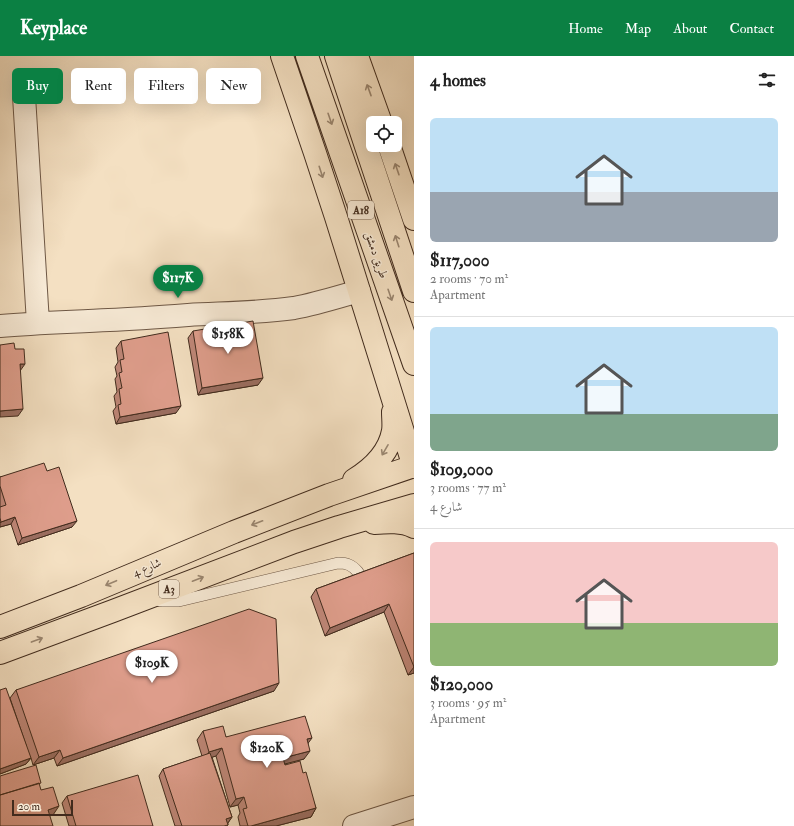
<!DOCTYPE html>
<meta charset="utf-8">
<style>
:root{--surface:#fff;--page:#f2f2f2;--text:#222;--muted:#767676;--line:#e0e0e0;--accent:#0b8043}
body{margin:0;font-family:"IM FELL Double Pica",Amiri,serif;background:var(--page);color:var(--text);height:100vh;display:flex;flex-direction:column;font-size:15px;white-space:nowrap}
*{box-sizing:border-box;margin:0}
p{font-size:13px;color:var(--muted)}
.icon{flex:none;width:22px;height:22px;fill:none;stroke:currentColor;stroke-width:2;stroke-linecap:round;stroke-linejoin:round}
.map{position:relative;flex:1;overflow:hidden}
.details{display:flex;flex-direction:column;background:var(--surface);width:380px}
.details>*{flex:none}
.banner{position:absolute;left:12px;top:12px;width:342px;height:36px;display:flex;gap:8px}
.tools{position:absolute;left:366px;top:60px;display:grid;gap:8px}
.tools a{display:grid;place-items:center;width:36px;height:36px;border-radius:6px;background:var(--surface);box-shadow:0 4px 16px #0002;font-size:20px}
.scale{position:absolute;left:12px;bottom:10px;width:61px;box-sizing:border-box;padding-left:4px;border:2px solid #412b1d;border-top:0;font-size:11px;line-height:14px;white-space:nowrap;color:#412b1d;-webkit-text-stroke:3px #f8ebd7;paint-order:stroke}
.price{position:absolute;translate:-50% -34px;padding:0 9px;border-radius:14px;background:#fff;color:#222;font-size:13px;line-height:26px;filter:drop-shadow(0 1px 2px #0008)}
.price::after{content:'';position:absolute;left:50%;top:24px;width:12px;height:9px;margin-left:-6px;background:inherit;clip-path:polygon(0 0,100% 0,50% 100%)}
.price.current{background:var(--accent);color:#fff}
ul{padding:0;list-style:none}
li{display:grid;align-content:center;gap:8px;height:212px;padding:0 16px}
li+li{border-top:1px solid var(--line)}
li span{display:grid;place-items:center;height:124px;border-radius:6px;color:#555}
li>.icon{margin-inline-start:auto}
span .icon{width:72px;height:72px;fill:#fffc;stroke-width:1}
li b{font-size:17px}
h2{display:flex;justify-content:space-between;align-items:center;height:48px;padding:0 16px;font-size:17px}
.tag{padding:0 14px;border-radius:6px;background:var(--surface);box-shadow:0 4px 16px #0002;font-size:14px;line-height:36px}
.tag.current{background:var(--accent);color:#fff}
header{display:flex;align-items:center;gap:24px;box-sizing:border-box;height:56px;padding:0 20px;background:var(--accent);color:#fff}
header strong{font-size:19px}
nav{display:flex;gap:22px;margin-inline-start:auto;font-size:14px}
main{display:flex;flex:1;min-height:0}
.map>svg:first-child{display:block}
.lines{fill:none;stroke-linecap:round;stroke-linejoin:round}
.service-casing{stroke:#6e5846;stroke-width:12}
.minor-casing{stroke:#6e5846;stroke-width:24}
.trunk-casing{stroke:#412b1d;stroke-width:24}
.service{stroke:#f8ebd7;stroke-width:11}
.minor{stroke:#f8ebd7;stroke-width:22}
.trunk{stroke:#f4e0c2;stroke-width:22}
.wall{fill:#bf8778;stroke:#412b1d}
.shaded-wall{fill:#9b6e61;stroke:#412b1d}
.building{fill:#de9d8b;stroke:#412b1d}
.oneway{stroke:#9a8670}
.labels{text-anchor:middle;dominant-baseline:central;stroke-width:3;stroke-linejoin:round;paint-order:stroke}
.shield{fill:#f8ebd7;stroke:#786555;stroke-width:1}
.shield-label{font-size:11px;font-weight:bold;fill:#412b1d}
.street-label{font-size:12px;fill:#412b1d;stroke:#f8ebd7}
</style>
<header>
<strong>Keyplace</strong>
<nav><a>Home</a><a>Map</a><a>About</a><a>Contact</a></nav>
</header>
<main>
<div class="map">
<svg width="414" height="770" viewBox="0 0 414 770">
<rect width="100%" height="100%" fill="#f4e0c2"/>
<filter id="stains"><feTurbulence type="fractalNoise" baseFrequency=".005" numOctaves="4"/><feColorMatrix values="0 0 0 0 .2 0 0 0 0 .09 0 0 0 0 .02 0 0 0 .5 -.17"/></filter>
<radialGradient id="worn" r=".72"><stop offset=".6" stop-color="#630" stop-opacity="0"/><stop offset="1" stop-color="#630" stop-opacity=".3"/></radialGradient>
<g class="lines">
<g class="service-casing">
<path id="service" d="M 156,544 L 163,545 L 179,545 L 338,507 C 347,507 352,509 358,516"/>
</g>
<g class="minor-casing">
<path id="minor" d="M 24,40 L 38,267
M 0,270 C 36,267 73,266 109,264 C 136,263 162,261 188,259 C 223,257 259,257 294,252 C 316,248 338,241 359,235
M 354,770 L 414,751"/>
</g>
<g class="trunk-casing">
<path id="trunk" d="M 282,0 L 315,97 L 336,161 L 414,411
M 307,0 L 414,308
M 336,0 L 414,235
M 357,0 L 381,67
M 389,89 L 414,163
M 354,424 C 372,413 389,397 393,375 C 394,369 393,362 393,356
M 374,467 C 388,466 402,465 414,471
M 0,571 L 81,540 L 234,476 L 329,439 L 414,410
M 0,597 L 113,555 L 294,486 L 339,471 L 414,449"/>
</g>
<use href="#service" class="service"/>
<use href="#minor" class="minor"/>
<use href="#trunk" class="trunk"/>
</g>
<path class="wall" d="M 193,275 L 258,329 L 198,339 L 188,282 Z
M 121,285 L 176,357 L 116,368 L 113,355 L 116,351 L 114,340 L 117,336 L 115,323 L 117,320 L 115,311 L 118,306 L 116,292 Z
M 47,415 L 72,471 L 18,489 L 11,468 L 0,471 L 0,421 Z
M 414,497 L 414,617 L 408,619 L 384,556 L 325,580 L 311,541 L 316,533 Z
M 0,634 L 26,689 L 10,642 L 16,634 L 274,635 L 57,710 L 54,702 L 33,709 L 31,702 L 26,708 L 0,718 Z
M 203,675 L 226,681 L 308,687 L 304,703 L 284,708 L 303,717 L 316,752 L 311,761 L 276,770 L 240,770 L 238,761 L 240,757 L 238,749 L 230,751 L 216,700 L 212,701 L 232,761 L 228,767 L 228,769 L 227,770 L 175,770 L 159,720 L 163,713 L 202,700 L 197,684 Z
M 67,740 L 153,770 L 69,770 L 62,747 Z"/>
<path class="shaded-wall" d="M 20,308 L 25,308 L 20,315 Z
M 263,322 L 258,329 L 198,339 L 202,332 Z
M 181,350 L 176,357 L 116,368 L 120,361 Z
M 23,353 L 18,360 L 0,361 L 0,355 Z
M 15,461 L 11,468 L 0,471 L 0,467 L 1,466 Z
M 77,465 L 72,471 L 18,489 L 22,482 Z
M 389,548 L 384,556 L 325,580 L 330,572 Z
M 414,611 L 414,617 L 408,619 Z
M 279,627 L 274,635 L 57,710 L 63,702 Z
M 312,682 L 306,690 L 307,683 Z
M 222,692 L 216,700 L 203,704 L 209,696 Z
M 60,694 L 54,702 L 33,709 L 39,701 Z
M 310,695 L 304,703 L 277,710 L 283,702 Z
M 31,702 L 26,708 L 0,718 L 0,713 Z
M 244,741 L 238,749 L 230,751 L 236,743 Z
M 59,750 L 53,759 L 42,762 L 48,754 Z
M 316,752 L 311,761 L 276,770 L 251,770 Z
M 232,761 L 227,768 L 226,763 Z"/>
<path class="building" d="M 253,265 L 263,322 L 202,332 L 193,275 Z
M 168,276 L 181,350 L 120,361 L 118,349 L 121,348 L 119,333 L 122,332 L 119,317 L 122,316 L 120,304 L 124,303 L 121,285 Z
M 14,287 L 15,293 L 24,293 L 25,308 L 20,308 L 23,353 L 0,355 L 0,289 Z
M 44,407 L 47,415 L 59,411 L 77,465 L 22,482 L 15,461 L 1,466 L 0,462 L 0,451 L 6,449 L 0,430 L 0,421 Z
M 414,497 L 414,611 L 389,548 L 330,572 L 316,533 Z
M 249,553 L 276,563 L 279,627 L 63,702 L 60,694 L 39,701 L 16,634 Z
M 6,632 L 31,702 L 0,713 L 0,634 Z
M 305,660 L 312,682 L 307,683 L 310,695 L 283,702 L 285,709 L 300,705 L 303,717 L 306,716 L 316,752 L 251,770 L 248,770 L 243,753 L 247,752 L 244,741 L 236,743 L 222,692 L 209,696 L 203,675 L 223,670 L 226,681 Z
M 210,697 L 232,761 L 226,763 L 228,769 L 224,770 L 182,770 L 163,713 Z
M 36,709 L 41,727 L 0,739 L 0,720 Z
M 138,719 L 153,770 L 76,770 L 67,740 Z
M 39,727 L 41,734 L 53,731 L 59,750 L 48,754 L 53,770 L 0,770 L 0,739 Z"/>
<defs><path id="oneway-shaft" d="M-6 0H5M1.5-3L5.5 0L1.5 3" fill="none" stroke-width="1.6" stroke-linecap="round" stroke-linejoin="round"/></defs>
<g class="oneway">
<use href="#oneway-shaft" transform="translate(369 34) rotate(-110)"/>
<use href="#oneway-shaft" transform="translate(330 63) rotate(71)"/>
<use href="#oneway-shaft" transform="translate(397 113) rotate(-109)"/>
<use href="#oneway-shaft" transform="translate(321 116) rotate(72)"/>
<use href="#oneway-shaft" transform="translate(397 185) rotate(-108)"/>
<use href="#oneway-shaft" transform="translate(390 239) rotate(71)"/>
<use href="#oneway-shaft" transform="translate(385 394) rotate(120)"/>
<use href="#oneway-shaft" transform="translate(257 467) rotate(159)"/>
<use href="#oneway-shaft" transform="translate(198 523) rotate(-21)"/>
<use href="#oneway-shaft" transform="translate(111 527) rotate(157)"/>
<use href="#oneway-shaft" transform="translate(37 584) rotate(-20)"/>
</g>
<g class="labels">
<g class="shield">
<rect x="348" y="145" width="26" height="18" rx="3"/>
<rect x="159" y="524" width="20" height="18" rx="3"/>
</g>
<g class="shield-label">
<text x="361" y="154">A18</text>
<text x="169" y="533">A3</text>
</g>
<g class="street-label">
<text transform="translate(376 199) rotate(71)">طريق دمشق</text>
<text transform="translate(147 512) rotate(-23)">شارع 4</text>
</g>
</g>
<rect width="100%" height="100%" filter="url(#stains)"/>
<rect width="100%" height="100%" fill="url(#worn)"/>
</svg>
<div class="tools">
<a><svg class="icon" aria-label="locate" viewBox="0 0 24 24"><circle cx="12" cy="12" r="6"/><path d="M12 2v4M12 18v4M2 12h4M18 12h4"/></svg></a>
</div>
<div class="scale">20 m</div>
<b class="price current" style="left:178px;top:243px">$117K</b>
<b class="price" style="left:228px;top:299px">$158K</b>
<b class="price" style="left:152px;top:628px">$109K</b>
<b class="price" style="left:267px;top:713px">$120K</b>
<div class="banner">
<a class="tag current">Buy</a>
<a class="tag">Rent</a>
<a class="tag">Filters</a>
<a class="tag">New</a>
</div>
</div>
<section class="details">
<h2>4 homes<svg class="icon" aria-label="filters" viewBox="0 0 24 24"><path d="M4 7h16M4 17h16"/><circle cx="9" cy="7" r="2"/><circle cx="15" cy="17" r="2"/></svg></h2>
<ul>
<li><span style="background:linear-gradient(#bfe0f5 60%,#9aa5b1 0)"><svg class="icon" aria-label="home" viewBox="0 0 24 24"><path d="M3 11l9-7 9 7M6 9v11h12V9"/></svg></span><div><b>$117,000</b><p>2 rooms · 70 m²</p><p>Apartment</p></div></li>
<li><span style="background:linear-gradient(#bfe0f5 70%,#7fa58c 0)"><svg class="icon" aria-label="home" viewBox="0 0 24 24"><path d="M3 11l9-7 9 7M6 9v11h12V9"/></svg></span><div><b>$109,000</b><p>3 rooms · 77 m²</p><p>شارع 4</p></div></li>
<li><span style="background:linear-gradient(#f6c9c9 65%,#8fb573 0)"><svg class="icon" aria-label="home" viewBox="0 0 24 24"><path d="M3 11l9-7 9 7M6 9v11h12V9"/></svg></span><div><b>$120,000</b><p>3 rooms · 95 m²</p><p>Apartment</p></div></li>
</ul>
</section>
</main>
